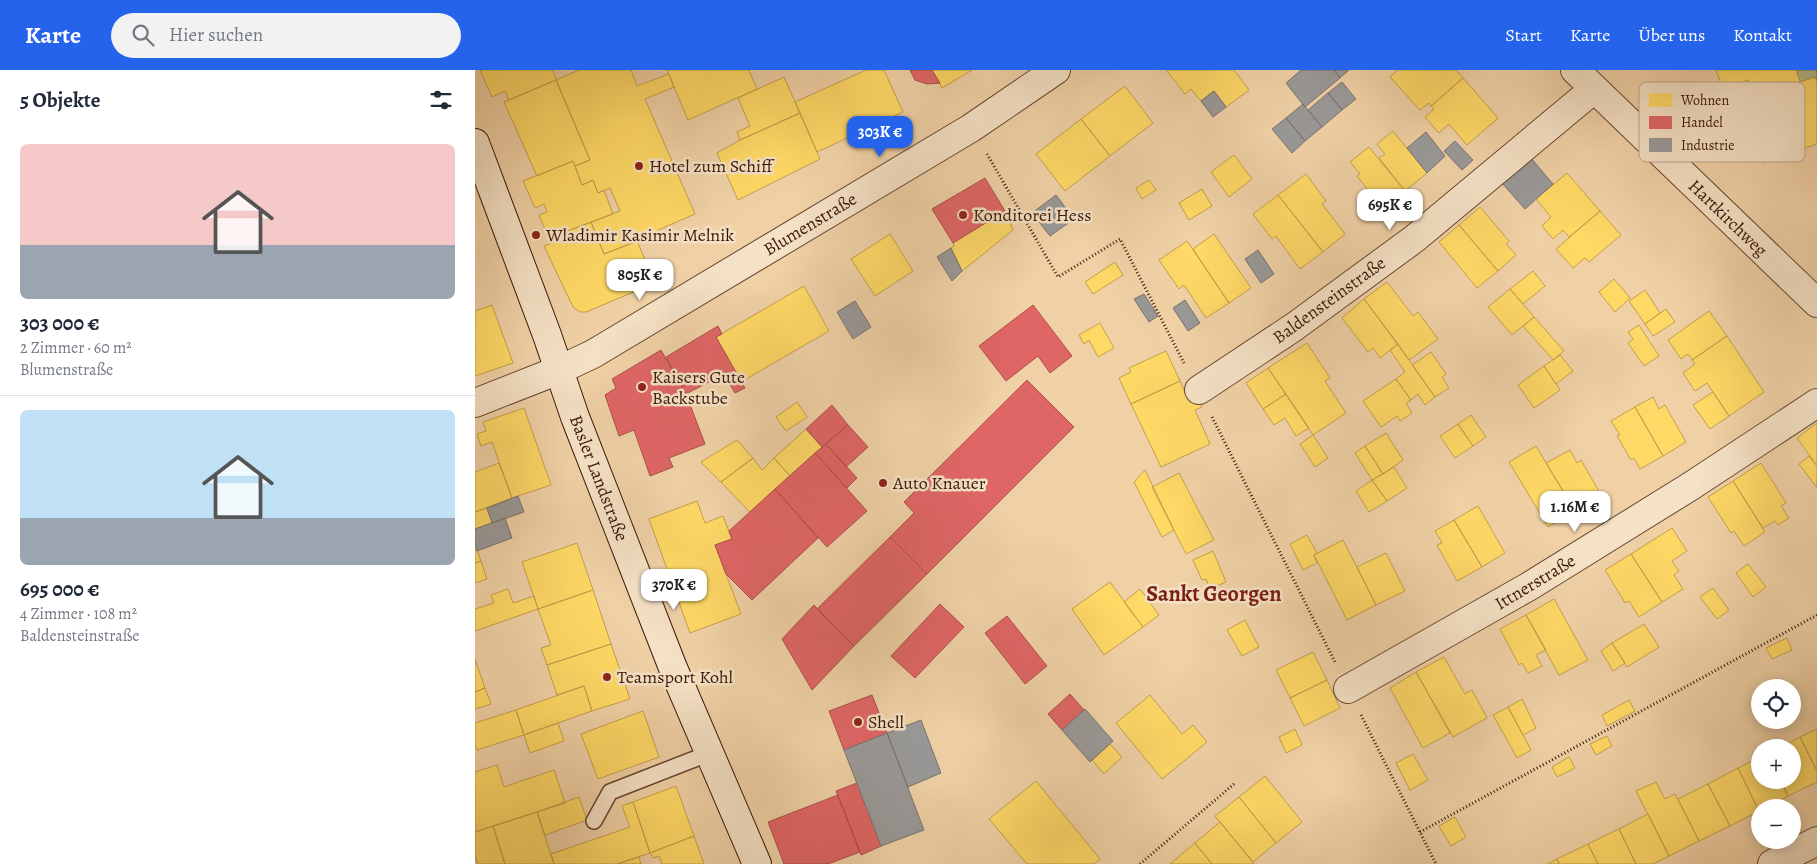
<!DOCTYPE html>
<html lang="de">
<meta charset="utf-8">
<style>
:root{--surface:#fff;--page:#f2f2f3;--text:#1f2937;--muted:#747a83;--line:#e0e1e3;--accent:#2563eb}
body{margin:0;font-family:Alegreya,serif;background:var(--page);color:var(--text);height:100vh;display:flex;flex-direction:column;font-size:19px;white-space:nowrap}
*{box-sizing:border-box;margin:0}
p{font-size:16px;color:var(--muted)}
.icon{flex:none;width:28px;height:28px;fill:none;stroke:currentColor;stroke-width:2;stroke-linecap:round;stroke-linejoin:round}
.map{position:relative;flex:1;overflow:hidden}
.drawer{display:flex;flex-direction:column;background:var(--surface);width:475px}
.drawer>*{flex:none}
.buttons{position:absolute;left:1276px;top:609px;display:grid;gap:10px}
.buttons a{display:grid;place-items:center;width:50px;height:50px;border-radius:50%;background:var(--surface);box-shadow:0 2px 12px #0003;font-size:25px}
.price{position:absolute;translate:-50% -42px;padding:0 11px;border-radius:10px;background:#fff;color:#222;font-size:16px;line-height:32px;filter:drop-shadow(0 1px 2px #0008)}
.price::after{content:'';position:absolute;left:50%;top:30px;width:15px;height:11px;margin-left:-8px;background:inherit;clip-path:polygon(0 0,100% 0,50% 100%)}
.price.on{background:var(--accent);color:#fff}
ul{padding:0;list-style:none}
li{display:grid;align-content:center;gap:10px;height:265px;padding:0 20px}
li+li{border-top:1px solid var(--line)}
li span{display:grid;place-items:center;height:155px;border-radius:8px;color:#555}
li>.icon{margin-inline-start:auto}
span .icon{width:90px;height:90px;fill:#fffc;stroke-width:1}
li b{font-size:21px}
h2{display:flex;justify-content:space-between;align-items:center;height:60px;padding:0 20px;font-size:21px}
header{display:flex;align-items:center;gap:30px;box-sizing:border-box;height:70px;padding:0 25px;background:var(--accent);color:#fff}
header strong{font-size:24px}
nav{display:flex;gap:28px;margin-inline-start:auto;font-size:18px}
.search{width:350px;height:45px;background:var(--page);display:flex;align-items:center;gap:12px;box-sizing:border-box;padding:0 18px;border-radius:28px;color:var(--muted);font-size:19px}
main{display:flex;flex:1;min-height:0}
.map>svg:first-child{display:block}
.green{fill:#b5bc8a;stroke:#786a4a}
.homes{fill:#ffd966;stroke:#c49f4a}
.shops{fill:#e06666;stroke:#ae4f4a}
.industry{fill:#999;stroke:#7c726e}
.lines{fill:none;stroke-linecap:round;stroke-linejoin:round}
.lane-casing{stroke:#684630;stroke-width:18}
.street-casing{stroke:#684630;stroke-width:30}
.secondary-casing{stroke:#3a1809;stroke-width:30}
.path{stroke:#3a1809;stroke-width:3;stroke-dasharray:1 2.5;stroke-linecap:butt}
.lane{stroke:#f5e1c5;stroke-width:15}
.street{stroke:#f5e1c5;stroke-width:28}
.secondary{stroke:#f5e1c5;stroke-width:28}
.poi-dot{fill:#8f2418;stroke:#f5e1c5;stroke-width:2}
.labels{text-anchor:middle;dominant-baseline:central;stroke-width:5;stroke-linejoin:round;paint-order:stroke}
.poi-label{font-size:18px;fill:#3a1809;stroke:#f5e1c5;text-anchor:start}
.street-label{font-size:18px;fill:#3a1809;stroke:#f5e1c5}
.district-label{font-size:22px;font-weight:bold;fill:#7a1f14;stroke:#f5e1c5}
.key{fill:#f5e1c5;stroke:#bda58d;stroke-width:1}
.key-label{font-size:14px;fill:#3a1809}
</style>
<header>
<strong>Karte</strong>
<div class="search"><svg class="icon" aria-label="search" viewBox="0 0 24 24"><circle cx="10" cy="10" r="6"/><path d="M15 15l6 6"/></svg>Hier suchen</div>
<nav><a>Start</a><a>Karte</a><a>Über uns</a><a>Kontakt</a></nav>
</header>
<main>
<section class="drawer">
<h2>5 Objekte<svg class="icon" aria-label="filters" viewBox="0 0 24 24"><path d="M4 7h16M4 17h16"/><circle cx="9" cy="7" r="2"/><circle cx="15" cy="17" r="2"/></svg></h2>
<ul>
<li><span style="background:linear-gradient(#f6c9c9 65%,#9aa5b1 0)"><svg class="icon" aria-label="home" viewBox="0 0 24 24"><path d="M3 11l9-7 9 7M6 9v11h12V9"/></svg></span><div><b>303 000 €</b><p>2 Zimmer · 60 m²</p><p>Blumenstraße</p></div></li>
<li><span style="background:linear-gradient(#bfe0f5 70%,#9aa5b1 0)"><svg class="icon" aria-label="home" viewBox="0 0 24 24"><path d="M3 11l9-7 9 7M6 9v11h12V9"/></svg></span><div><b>695 000 €</b><p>4 Zimmer · 108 m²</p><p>Baldensteinstraße</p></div></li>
</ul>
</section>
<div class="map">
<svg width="1342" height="794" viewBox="0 0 1342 794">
<rect width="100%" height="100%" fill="#f0d1a6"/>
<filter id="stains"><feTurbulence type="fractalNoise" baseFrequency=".004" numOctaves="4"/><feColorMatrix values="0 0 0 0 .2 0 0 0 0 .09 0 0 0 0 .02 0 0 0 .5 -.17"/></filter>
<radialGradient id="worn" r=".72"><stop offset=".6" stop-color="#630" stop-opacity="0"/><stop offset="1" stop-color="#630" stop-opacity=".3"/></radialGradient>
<path class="green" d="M 1321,0 L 1342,0 L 1342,12 L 1340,7 L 1325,12 Z"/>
<path class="homes" d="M 5,0 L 78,0 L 81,10 L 34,30 L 30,21 L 17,27 Z
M 104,0 L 156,0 L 162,16 L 194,4 L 199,17 L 170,29 L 220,144 L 183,160 L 181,164 L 129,184 L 116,152 L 145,141 L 135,118 L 123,123 L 118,110 L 107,115 L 100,96 L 115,90 L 81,10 Z
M 192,0 L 274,0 L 282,19 L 213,50 Z
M 391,0 L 409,0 L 428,42 L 342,82 L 320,32 Z
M 457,0 L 497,0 L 467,18 Z
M 691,0 L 759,0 L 774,20 L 751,37 L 739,21 L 726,31 L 716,19 L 710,24 Z
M 923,0 L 981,0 L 988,8 L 956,36 L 954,33 L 945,40 L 915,7 Z
M 1241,0 L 1321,0 L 1325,12 L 1340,7 L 1342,12 L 1342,74 L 1287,93 L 1273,53 L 1262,57 L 1258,43 L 1281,35 L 1273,10 L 1248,19 Z
M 309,7 L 325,43 L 265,70 L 262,62 L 275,56 L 263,28 Z
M 988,8 L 1023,48 L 992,75 L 974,54 L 964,63 L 950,47 L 959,39 L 956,36 Z
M 81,10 L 115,90 L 100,96 L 98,91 L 62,106 L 29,32 Z
M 650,16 L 678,53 L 635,86 L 606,49 Z
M 325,43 L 345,89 L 263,130 L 242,83 L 265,70 Z
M 606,49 L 635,86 L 590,121 L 561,84 Z
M 918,61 L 952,103 L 930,121 L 904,88 L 910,84 L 902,74 Z
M 894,77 L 930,121 L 908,139 L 882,106 L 885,104 L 875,92 Z
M 759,85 L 777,109 L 754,127 L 736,102 Z
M 98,91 L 107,115 L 118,110 L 123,123 L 129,120 L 138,144 L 82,165 L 80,161 L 72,164 L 64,145 L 72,142 L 69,134 L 60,138 L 48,111 Z
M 1092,103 L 1125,141 L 1094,167 L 1088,160 L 1078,169 L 1067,156 L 1076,147 L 1061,129 Z
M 831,104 L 851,131 L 847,134 L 870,164 L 848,182 L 803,125 Z
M 674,110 L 681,120 L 667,129 L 661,118 Z
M 727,119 L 737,136 L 714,150 L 704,133 Z
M 803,125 L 848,182 L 825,199 L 801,166 L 797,169 L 778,144 Z
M 1005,137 L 1034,171 L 1031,174 L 1041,185 L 1023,201 L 984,155 Z
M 530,141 L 538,160 L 487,201 L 476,178 L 479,176 L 478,173 Z
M 1125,141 L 1146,165 L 1114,192 L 1110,188 L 1098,198 L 1081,179 Z
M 116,152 L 129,184 L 162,171 L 180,213 L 111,242 L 105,242 L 98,237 L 69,176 L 84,170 L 82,165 Z
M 984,155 L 1023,201 L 1002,218 L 964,172 Z
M 415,164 L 438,201 L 400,226 L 376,189 Z
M 739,164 L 776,218 L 754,233 L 718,179 Z
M 712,171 L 754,233 L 731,248 L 709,215 L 704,219 L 684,190 Z
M 640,192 L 648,205 L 618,224 L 610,212 Z
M 1058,201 L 1070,216 L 1048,234 L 1035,219 Z
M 1139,209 L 1155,228 L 1140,242 L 1124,222 Z
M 912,212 L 938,246 L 943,242 L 963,269 L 934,290 L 889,229 Z
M 329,216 L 354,261 L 266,312 L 241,267 Z
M 1035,219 L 1059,247 L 1037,265 L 1013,237 Z
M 1170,220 L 1185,243 L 1170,254 L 1154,231 Z
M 889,229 L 923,274 L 905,288 L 898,278 L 893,282 L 867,248 Z
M 17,235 L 38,293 L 0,306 L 0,241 Z
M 1191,239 L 1200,252 L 1178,266 L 1170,254 Z
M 1234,241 L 1252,266 L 1217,290 L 1213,284 L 1206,289 L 1193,270 Z
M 1059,247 L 1089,281 L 1078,290 L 1048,256 Z
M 625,253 L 639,278 L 623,287 L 614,270 L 609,274 L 604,265 Z
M 1164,255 L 1184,286 L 1169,296 L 1153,273 L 1158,269 L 1153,262 Z
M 1252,266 L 1289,322 L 1254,346 L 1232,313 L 1220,321 L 1208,303 L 1220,294 L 1217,290 Z
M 832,273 L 855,308 L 850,311 L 871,343 L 838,365 L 793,298 Z
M 923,274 L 960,327 L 950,335 L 943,324 L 936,330 L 921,309 L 930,302 L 915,280 Z
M 691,281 L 705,311 L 656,334 L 644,308 L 656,302 L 654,298 Z
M 956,282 L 971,304 L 967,307 L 974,318 L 960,327 L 937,295 Z
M 1085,285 L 1098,301 L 1081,314 L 1069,296 Z
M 1069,296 L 1085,320 L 1059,338 L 1043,315 Z
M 793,298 L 811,324 L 788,339 L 771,313 Z
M 921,309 L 936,330 L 931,333 L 937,343 L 925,351 L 922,346 L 906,357 L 888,331 Z
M 705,311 L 711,325 L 719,321 L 727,337 L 720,340 L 735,374 L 686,397 L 656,334 Z
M 1238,322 L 1254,346 L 1235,359 L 1218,335 Z
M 811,324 L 834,358 L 821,366 L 810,348 L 799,355 L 788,339 Z
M 1178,327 L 1184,339 L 1190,335 L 1211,372 L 1188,386 L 1160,337 Z
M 322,332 L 332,347 L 311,361 L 301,347 Z
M 1160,337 L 1188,386 L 1165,399 L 1159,388 L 1156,390 L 1142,366 L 1145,365 L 1136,351 Z
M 49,338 L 76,415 L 37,428 L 17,372 L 6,376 L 2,364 L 11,361 L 8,352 Z
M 996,345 L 1011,367 L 998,376 L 983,354 Z
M 1342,353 L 1342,396 L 1322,368 Z
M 983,354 L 998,376 L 980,388 L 965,366 Z
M 331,359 L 347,377 L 315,406 L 299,388 Z
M 911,363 L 928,390 L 908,404 L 890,376 Z
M 838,365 L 853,388 L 840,397 L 825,374 Z
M 262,370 L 278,388 L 246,412 L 226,392 Z
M 890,376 L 908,404 L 897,410 L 880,383 Z
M 1061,376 L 1100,441 L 1073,457 L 1034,392 Z
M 1095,380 L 1102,393 L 1106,390 L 1126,425 L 1100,441 L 1071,393 Z
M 1334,386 L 1342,396 L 1342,418 L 1324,394 Z
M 278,388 L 287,400 L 299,388 L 315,406 L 275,442 L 246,412 Z
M 24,393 L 37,428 L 0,442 L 0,402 Z
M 1286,393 L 1311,433 L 1306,436 L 1314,448 L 1303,455 L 1300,451 L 1288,458 L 1258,411 Z
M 919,397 L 932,418 L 912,431 L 897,410 Z
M 670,400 L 699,460 L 687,467 L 659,412 Z
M 704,403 L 739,470 L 711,484 L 677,417 Z
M 897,410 L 912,431 L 894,442 L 881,421 Z
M 1258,411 L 1290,462 L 1269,476 L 1259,461 L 1256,463 L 1233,427 Z
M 222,431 L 230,453 L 248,446 L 257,469 L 240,475 L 266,544 L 215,563 L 174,449 Z
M 1003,436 L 1030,483 L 1007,497 L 979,450 Z
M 12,438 L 17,453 L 0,459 L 0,442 Z
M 979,450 L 1007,497 L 982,511 L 962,475 L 967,473 L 960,461 Z
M 1197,458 L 1212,481 L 1197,491 L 1204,501 L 1199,505 L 1208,519 L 1187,532 L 1156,484 Z
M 832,465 L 842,483 L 839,485 L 842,493 L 828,500 L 815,474 Z
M 868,470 L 901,535 L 872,550 L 839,485 Z
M 102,473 L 118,520 L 63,539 L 47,492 Z
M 0,475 L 6,491 L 0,493 Z
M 738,481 L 751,512 L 735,519 L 731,509 L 727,510 L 718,490 Z
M 911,483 L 930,521 L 901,535 L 882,497 Z
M 1156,484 L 1187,532 L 1164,547 L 1154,531 L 1150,533 L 1130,500 Z
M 6,491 L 12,509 L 0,513 L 0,493 Z
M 1273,494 L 1291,517 L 1278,527 L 1261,503 Z
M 635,512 L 668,557 L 629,585 L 597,539 Z
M 1238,518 L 1254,540 L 1242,549 L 1225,527 Z
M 33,519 L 38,533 L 59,526 L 63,539 L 0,561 L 0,539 L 19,533 L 16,525 Z
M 665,519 L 684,545 L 668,557 L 649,532 Z
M 118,520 L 136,574 L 72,595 L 66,578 L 76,575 L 63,539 Z
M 1079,529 L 1113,590 L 1084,605 L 1051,545 Z
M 1051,545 L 1071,580 L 1061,585 L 1067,596 L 1053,603 L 1047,593 L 1044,595 L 1025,559 Z
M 770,550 L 784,577 L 767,586 L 752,560 Z
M 1169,554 L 1184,577 L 1152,597 L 1137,573 Z
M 1312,568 L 1317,580 L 1297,589 L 1291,578 Z
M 1137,573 L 1150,593 L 1138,601 L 1126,581 Z
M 136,574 L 155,629 L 117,641 L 109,616 L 82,625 L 72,595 Z
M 838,582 L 852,610 L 815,628 L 801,600 Z
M 969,587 L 990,624 L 997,620 L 1012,648 L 978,667 L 941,602 Z
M 0,589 L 10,618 L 0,622 Z
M 941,602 L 975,663 L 948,678 L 915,618 Z
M 852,610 L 865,638 L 829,656 L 815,628 Z
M 109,616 L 117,641 L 49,665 L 41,640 Z
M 10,618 L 16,634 L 0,639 L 0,622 Z
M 675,625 L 707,664 L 718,655 L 732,672 L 687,709 L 641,653 Z
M 1047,629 L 1061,658 L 1048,665 L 1033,637 Z
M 1154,630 L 1160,641 L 1132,656 L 1127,645 Z
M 1033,637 L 1056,680 L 1042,688 L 1018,645 Z
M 41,640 L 49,665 L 2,680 L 0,675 L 0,653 Z
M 168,641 L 184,687 L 123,709 L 106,664 Z
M 83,653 L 89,671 L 55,683 L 49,665 Z
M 820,659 L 827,675 L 811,683 L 804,667 Z
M 1342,659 L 1342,701 L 1325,667 Z
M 1132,666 L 1137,676 L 1121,685 L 1115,674 Z
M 1325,667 L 1342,701 L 1342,712 L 1313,726 L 1305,710 L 1318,710 L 1318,678 L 1305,678 Z
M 635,674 L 647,687 L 629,704 L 617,690 Z
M 938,684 L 953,710 L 935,720 L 921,693 Z
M 1094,687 L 1100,698 L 1082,707 L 1077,697 Z
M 1285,687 L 1285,710 L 1305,710 L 1313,726 L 1291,738 L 1285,738 L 1284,741 L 1263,698 Z
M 22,695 L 29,717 L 79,700 L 90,733 L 0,762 L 0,702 Z
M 1263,698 L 1284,741 L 1255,756 L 1233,714 Z
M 790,706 L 827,752 L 801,773 L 764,727 Z
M 561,711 L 625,789 L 619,794 L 552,794 L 514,749 Z
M 1181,712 L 1190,729 L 1200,724 L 1224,771 L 1194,786 L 1161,721 Z
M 1233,714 L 1255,756 L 1224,771 L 1203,729 Z
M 201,716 L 219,766 L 175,783 L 158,732 Z
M 104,727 L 112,750 L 70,765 L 62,742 Z
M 764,727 L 801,773 L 778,792 L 740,746 Z
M 158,732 L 175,783 L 142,794 L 79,794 L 76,784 L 155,757 L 147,736 Z
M 62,742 L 79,794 L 30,794 L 18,756 Z
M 1173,744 L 1194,786 L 1178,794 L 1161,794 L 1144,759 Z
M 980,747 L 991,767 L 976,776 L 964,756 Z
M 745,752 L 758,768 L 779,794 L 737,794 L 720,773 Z
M 18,756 L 30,794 L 3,794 L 0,785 L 0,762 Z
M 1144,759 L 1161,794 L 1123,794 L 1113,774 Z
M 219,766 L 229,794 L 187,794 L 184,786 L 178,788 L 175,783 Z
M 720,773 L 737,794 L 695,794 Z
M 1113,774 L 1123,794 L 1084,794 L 1082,789 Z
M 164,787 L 166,794 L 142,794 Z
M 1082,789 L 1084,794 L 1073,794 Z"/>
<path class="shops" d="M 435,0 L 457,0 L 465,13 L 452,14 L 440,10 Z
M 510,108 L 530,141 L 478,173 L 457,139 Z
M 558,235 L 597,286 L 575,303 L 563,286 L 531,311 L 504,276 Z
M 243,256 L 247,264 L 241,267 L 270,318 L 260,323 L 249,304 L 211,324 L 191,287 Z
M 186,280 L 211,324 L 230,374 L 194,388 L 198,397 L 175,406 L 159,360 L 144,366 L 130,325 L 141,318 L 137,309 Z
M 552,310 L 599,357 L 452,504 L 415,467 L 439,443 L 429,432 Z
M 357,335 L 373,355 L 347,377 L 331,359 Z
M 373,355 L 393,377 L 371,397 L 351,374 Z
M 351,374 L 382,408 L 372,418 L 340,383 Z
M 340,383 L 392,441 L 352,477 L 300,419 Z
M 300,419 L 343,468 L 277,530 L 251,504 L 240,475 L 257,469 L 254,461 Z
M 415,467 L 452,504 L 379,576 L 342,539 Z
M 465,534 L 489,557 L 440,608 L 416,586 Z
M 339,535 L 379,576 L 337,620 L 307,569 Z
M 532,546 L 572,596 L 550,614 L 510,563 Z
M 595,624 L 609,640 L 587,660 L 573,644 Z
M 397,625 L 412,663 L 369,680 L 354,641 Z
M 382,713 L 406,776 L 386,785 L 361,721 Z
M 363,725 L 385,782 L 353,794 L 309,794 L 293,752 Z"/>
<path class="industry" d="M 826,0 L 859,0 L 865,8 L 830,37 L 811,13 Z
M 859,0 L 874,0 L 865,8 Z
M 867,12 L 881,29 L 867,40 L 853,23 Z
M 739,21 L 751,37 L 738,47 L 726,31 Z
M 853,23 L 867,40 L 847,57 L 833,40 Z
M 828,34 L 847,57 L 830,71 L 811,48 Z
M 811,48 L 830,71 L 817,83 L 797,59 Z
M 951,62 L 970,86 L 952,103 L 932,78 Z
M 980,71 L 998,90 L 987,100 L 969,81 Z
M 1056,88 L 1078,114 L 1050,139 L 1027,113 Z
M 581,125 L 599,149 L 575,166 L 557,143 Z
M 476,178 L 487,201 L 477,211 L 462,187 Z
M 783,180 L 799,204 L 786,213 L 770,189 Z
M 669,224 L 683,246 L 674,252 L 659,229 Z
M 710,230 L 725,253 L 713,261 L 698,238 Z
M 380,231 L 396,257 L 378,269 L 362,242 Z
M 43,426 L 49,442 L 17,453 L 12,438 Z
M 30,448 L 37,468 L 2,481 L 0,475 L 0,459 Z
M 610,639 L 638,671 L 615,692 L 587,660 Z
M 446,650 L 466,703 L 433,717 L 412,663 Z
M 412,663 L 449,760 L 406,776 L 369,680 Z"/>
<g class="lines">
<g class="lane-casing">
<path id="lane" d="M 119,751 L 135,722 L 235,683"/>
</g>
<g class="street-casing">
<path id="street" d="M 1100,0 L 1342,233
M 724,320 L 819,257 L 939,169 L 1119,19
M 0,333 L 84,300 L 118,284 L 496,58 L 581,0
M 873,619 L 1053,517 L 1216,416 L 1342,333
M 1297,794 L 1342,771"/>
</g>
<g class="secondary-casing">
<path id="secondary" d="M 0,73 L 72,265 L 100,347 L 198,598 L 282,794"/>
</g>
<path class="path" d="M 512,84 L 583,207 L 645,169 L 709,293
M 737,347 L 860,592
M 886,645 L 961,794
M 945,762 L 1342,545
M 665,794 L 759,714"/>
<use href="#lane" class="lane"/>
<use href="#street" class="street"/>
<use href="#secondary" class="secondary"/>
</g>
<g class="poi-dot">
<circle cx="164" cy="96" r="5"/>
<circle cx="488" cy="145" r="5"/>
<circle cx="61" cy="165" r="5"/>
<circle cx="167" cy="317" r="5"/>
<circle cx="408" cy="413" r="5"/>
<circle cx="132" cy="607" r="5"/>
<circle cx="383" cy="652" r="5"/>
</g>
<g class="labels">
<g class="poi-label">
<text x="174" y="96">Hotel zum Schiff</text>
<text x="498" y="145">Konditorei Hess</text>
<text x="71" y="165">Wladimir Kasimir Melnik</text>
<text x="177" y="307">Kaisers Gute<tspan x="177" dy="21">Backstube</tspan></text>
<text x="418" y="413">Auto Knauer</text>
<text x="142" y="607">Teamsport Kohl</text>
<text x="393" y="652">Shell</text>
</g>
<g class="street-label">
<text transform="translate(1253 148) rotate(44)">Hartkirchweg</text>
<text transform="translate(335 154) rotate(-31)">Blumenstraße</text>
<text transform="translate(854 230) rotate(-36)">Baldensteinstraße</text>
<text transform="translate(124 408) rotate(69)">Basler Landstraße</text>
<text transform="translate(1060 512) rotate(-31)">Ittnerstraße</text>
</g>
<g class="district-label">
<text x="739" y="524">Sankt Georgen</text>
</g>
</g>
<rect x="1164" y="12" width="166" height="80" rx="8" class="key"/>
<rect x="1174" y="23" width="23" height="14" fill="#ffd966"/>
<rect x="1174" y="46" width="23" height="13" fill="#e06666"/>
<rect x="1174" y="68" width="23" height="14" fill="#999"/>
<g class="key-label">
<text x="1206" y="35">Wohnen</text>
<text x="1206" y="57">Handel</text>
<text x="1206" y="80">Industrie</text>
</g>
<rect width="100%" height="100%" filter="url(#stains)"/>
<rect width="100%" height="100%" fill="url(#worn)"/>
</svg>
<div class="buttons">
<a><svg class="icon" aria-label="locate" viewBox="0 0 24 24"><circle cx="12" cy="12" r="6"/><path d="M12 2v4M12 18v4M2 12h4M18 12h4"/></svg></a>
<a>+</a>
<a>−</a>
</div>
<b class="price on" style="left:405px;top:88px">303K €</b>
<b class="price" style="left:915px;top:161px">695K €</b>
<b class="price" style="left:165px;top:231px">805K €</b>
<b class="price" style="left:1100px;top:463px">1.16M €</b>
<b class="price" style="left:199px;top:541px">370K €</b>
</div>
</main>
